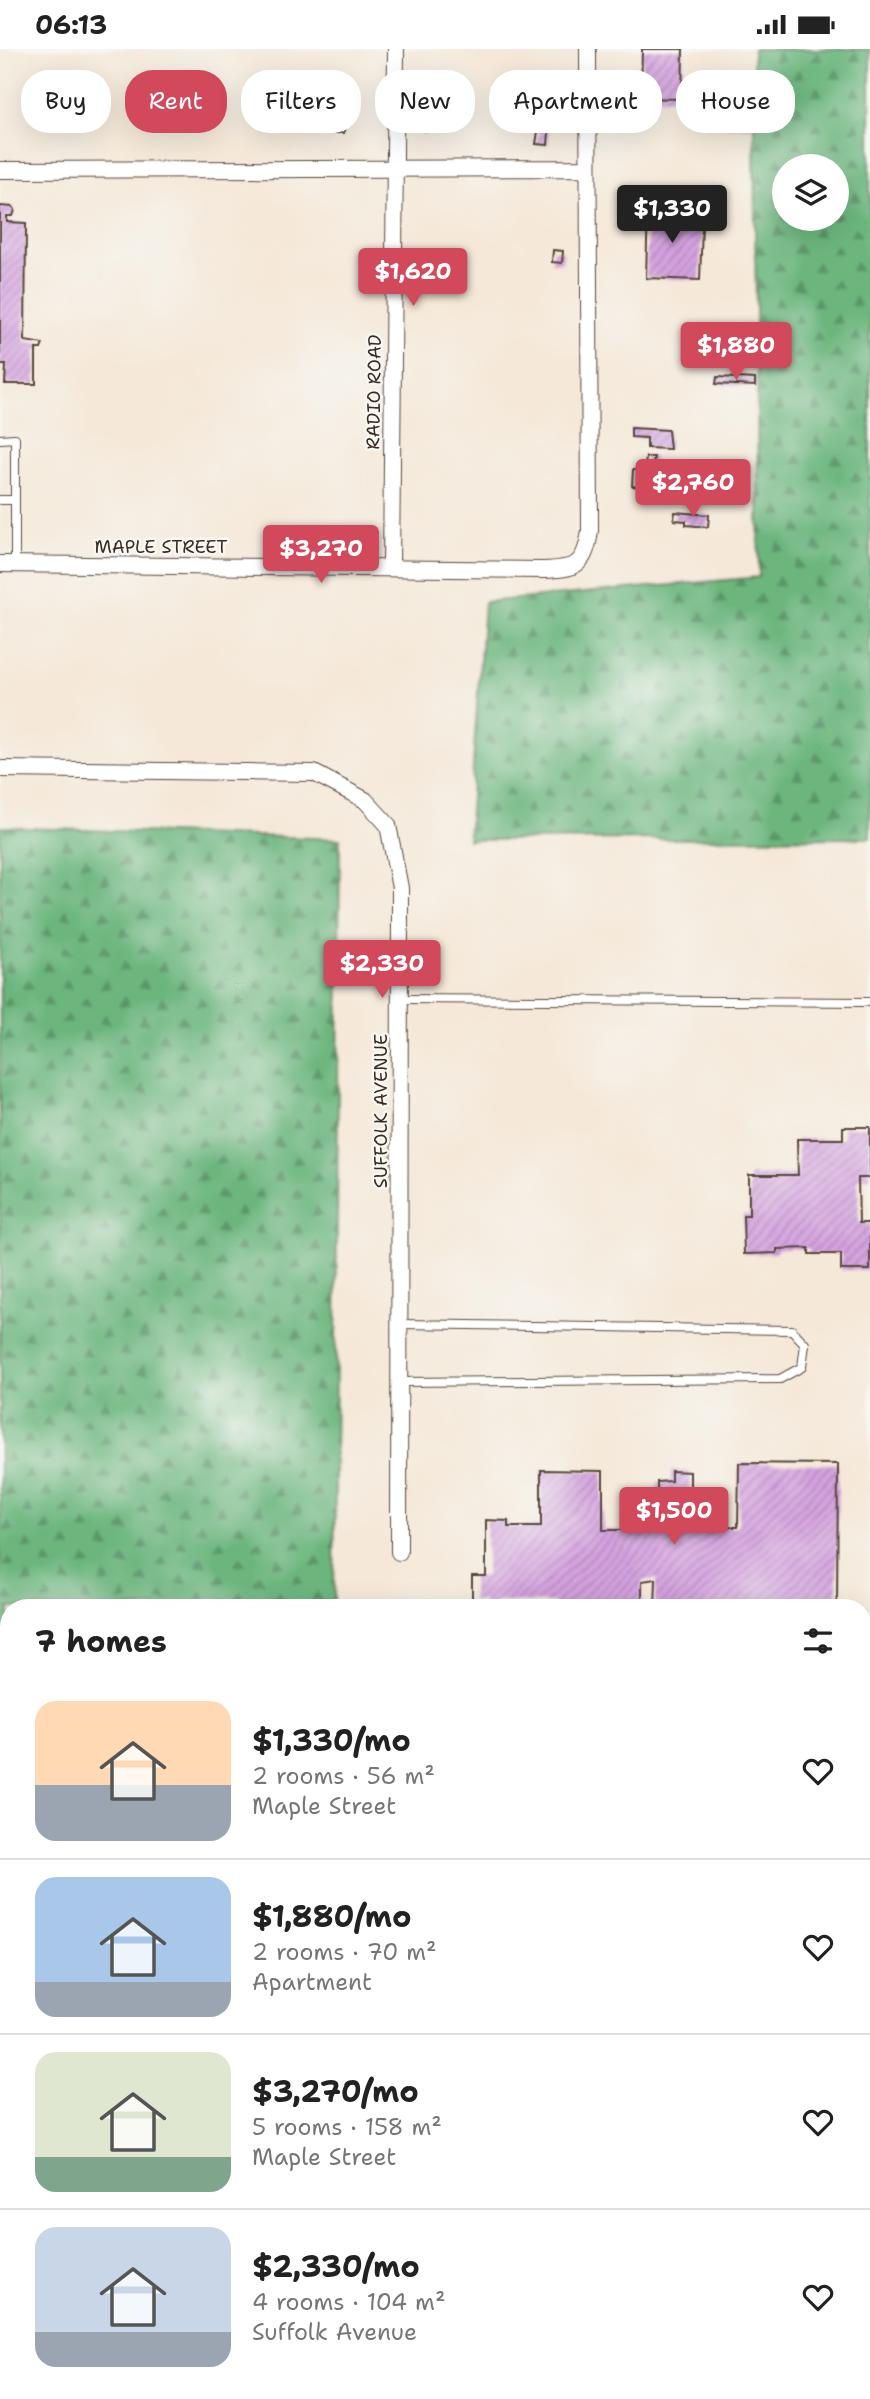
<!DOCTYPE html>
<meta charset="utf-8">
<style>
:root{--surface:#fff;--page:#f6f6f6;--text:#222;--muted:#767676;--line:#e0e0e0;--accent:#d1495b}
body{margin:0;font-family:"Shantell Sans",sans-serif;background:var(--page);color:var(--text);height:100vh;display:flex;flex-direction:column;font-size:26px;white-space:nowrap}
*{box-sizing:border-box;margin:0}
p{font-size:23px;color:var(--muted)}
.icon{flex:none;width:38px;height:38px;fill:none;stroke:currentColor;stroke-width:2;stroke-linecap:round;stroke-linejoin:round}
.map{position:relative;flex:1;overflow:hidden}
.details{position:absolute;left:0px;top:1550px;width:872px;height:800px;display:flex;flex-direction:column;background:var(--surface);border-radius:28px 28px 0 0;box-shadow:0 7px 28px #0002}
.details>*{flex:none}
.banner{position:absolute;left:21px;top:21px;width:830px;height:63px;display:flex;gap:14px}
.tools{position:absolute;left:772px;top:105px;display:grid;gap:14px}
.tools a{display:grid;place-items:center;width:77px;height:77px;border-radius:50%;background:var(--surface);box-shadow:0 7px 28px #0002;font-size:35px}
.price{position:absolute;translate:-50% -60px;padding:0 16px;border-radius:7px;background:var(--accent);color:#fff;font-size:23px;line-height:46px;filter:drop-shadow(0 2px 4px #0008)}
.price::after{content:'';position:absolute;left:50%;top:42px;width:21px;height:16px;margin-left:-10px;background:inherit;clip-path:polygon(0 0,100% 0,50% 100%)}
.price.active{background:#222;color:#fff}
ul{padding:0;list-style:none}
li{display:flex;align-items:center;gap:21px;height:175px;padding:0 35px}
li+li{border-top:2px solid var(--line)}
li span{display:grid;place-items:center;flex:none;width:196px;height:140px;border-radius:21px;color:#555}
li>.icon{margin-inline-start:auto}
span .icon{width:84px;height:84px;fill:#fffc;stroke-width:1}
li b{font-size:30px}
h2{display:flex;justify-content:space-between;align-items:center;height:84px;padding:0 35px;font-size:30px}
.chip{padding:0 24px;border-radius:28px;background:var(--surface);box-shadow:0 7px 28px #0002;font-size:24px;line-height:63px}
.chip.active{background:var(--accent);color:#fff}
.status{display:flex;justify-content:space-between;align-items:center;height:49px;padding:0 35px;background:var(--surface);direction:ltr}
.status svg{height:19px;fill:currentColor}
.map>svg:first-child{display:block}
.forest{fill:url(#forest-firs);stroke:#54704e;stroke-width:2;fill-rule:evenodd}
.building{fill:url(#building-hatch)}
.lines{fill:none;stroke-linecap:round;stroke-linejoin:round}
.service-casing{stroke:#57463a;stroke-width:10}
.minor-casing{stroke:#57463a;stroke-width:18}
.service{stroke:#fff;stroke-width:8}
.minor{stroke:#fff;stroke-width:16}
.labels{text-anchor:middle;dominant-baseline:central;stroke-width:5;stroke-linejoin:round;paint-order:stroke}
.street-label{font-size:18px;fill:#3b2a1e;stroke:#f6f6f2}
</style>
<div class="status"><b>06:13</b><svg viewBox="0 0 49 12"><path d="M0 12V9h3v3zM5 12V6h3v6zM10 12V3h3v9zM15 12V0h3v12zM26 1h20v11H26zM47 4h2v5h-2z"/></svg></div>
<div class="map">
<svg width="870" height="2350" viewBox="0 0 870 2350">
<defs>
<pattern id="forest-firs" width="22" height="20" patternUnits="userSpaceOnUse" patternTransform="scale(1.75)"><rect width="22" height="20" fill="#6cb67e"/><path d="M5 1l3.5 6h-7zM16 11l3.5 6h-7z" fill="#5a9467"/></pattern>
<pattern id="building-hatch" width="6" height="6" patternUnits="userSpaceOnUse" patternTransform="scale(1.75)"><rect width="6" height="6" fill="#d5a2e0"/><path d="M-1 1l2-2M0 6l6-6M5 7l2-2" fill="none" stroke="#ae84b5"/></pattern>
</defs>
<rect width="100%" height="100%" fill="#f6f6f2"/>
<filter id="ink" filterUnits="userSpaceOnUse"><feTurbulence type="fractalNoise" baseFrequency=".0143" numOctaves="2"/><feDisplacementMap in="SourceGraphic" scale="14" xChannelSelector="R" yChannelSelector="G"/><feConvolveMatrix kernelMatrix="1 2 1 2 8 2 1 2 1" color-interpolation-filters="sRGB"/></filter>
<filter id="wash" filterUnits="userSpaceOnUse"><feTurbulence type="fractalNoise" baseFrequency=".00686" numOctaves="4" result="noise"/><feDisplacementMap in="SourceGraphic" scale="28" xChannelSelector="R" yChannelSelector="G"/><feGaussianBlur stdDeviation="1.57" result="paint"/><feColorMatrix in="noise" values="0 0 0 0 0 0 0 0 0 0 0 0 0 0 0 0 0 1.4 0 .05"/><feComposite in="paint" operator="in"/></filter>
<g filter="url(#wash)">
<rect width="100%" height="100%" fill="#f5e8d8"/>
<path class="forest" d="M 753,0 L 870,0 L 870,789 L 468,791 L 484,553 L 759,528 ZM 784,117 L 836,117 L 836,170 L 784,170 Z
M 0,778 L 340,790 L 334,1559 L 9,1559 L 9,1587 L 0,1585 Z
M 863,2185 L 870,2185 L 870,2350 L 0,2350 L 0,2221 L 9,2225 L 9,2342 L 863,2342 Z"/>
<g id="blocks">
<path class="building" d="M 642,0 L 683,0 L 682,50 L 641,49 Z
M 310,25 L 339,26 L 339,34 L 346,34 L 344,84 L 302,83 L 304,34 L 309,34 Z
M 413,35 L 433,35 L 433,55 L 413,55 Z
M 523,45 L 538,45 L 538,71 L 523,70 Z
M 416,68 L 429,69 L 428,82 L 415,80 Z
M 708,69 L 751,70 L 751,78 L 707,77 Z
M 538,82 L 549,83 L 548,96 L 536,95 Z
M 648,156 L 683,158 L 682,176 L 702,177 L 700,231 L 646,229 Z
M 0,157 L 13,158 L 15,161 L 13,167 L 7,167 L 7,173 L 26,174 L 25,292 L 43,295 L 41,300 L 36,300 L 36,335 L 5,335 L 6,316 L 0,316 Z
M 553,201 L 563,202 L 562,214 L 552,213 Z
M 717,328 L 755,330 L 755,337 L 716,335 Z
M 631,379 L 668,381 L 670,400 L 647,399 L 647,389 L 631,388 Z
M 646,408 L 654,408 L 651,438 L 643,437 Z
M 633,421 L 640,421 L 639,438 L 632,437 Z
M 675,463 L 709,466 L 708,478 L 686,476 L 686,472 L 674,471 Z
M 843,1078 L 870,1078 L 870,1129 L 858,1129 L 859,1174 L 870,1174 L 870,1221 L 841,1221 L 841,1205 L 809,1205 L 809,1199 L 777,1200 L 777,1204 L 744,1205 L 743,1166 L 749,1166 L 749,1126 L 798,1126 L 797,1090 L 843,1090 Z
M 739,1414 L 838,1415 L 837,1559 L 655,1559 L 656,1530 L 642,1532 L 642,1559 L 555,1559 L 555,1554 L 495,1553 L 495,1557 L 483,1557 L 483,1552 L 472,1552 L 472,1527 L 486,1527 L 486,1471 L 508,1472 L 508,1478 L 541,1478 L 541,1421 L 603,1422 L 603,1481 L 635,1481 L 635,1476 L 647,1476 L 647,1483 L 657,1482 L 657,1433 L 671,1432 L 671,1422 L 690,1423 L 690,1478 L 738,1478 Z
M 0,1706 L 9,1708 L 9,1937 L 0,1951 Z"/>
</g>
</g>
<g filter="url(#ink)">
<use href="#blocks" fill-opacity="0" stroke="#57463a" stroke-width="2"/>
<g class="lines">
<g class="service-casing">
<path id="service" d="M 0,390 L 15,389 L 15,515
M 0,451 L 15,451
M 400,950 L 870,953
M 400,1333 L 780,1330 L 802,1318 L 805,1295 L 792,1281 L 400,1275
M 0,1609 L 9,1610
M 863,2050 L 870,2050
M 863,2083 L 870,2083
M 863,2122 L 870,2123
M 0,2181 L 9,2182
M 341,2350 L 341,2342"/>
</g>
<g class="minor-casing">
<path id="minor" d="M 0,121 L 588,119
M 0,515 L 543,521 C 576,520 585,517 590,482 L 588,0
M 391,518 L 396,0
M 0,720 L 314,724 L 365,751 L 388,776 L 400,839 L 399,1503"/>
</g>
<use href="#service" class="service"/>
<use href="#minor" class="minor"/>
</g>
</g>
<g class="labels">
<g class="street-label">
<text transform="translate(374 343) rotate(-89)">RADIO ROAD</text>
<text x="161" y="498">MAPLE STREET</text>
<text transform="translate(381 1062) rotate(-90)">SUFFOLK AVENUE</text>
</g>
</g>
</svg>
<div class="tools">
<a><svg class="icon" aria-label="layers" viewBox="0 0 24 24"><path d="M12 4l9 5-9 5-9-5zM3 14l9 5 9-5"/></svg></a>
</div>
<b class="price active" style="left:672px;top:196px">$1,330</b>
<b class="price" style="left:413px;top:259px">$1,620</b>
<b class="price" style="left:736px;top:333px">$1,880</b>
<b class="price" style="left:693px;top:470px">$2,760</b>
<b class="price" style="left:321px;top:536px">$3,270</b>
<b class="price" style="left:382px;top:951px">$2,330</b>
<b class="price" style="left:674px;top:1498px">$1,500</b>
<div class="banner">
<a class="chip">Buy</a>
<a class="chip active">Rent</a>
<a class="chip">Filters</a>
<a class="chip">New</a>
<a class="chip">Apartment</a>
<a class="chip">House</a>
</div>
<section class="details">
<h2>7 homes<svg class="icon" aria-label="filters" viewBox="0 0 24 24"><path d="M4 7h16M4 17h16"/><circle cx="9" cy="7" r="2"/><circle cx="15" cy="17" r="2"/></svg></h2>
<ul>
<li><span style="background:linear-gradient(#ffd9b3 60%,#9aa5b1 0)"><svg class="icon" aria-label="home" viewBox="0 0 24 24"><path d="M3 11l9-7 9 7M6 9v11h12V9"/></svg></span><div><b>$1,330/mo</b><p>2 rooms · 56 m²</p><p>Maple Street</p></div><svg class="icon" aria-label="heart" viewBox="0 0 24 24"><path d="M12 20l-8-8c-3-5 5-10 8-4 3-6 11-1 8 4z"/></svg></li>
<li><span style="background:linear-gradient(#a9c7e8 75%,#9aa5b1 0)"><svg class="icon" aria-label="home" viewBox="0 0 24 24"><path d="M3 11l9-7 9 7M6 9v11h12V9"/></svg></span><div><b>$1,880/mo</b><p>2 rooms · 70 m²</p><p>Apartment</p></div><svg class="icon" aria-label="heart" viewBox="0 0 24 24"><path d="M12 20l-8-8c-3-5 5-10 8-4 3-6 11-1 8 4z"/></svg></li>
<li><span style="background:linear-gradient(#dfe7d0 75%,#7fa58c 0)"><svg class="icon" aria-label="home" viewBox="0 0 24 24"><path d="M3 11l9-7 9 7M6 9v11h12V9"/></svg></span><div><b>$3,270/mo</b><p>5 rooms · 158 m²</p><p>Maple Street</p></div><svg class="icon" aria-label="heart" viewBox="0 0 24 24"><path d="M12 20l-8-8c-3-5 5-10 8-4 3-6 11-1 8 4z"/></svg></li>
<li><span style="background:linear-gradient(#c9d6e8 75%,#9aa5b1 0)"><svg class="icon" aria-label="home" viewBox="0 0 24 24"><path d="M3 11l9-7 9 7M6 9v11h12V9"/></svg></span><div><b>$2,330/mo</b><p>4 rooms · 104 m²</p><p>Suffolk Avenue</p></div><svg class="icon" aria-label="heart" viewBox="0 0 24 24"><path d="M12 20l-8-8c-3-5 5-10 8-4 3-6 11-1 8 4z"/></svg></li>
</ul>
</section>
</div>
